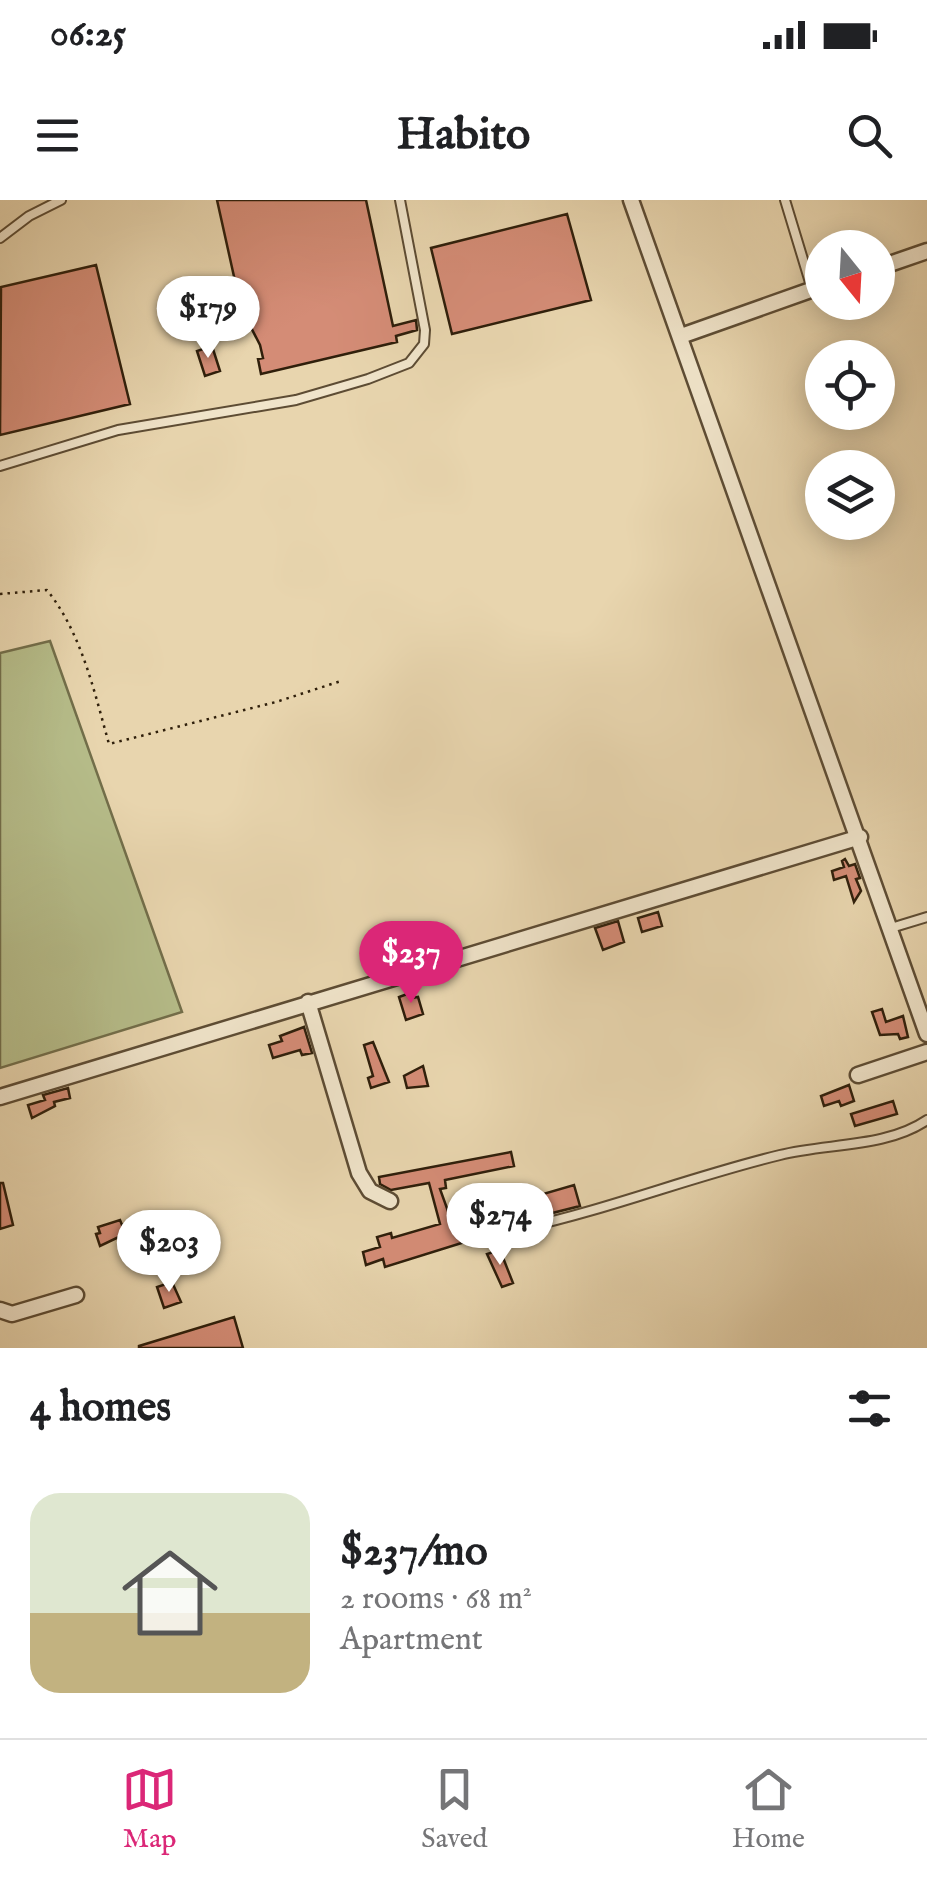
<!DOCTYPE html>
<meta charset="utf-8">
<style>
:root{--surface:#fff;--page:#f2f2f2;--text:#202124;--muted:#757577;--line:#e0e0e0;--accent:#db2777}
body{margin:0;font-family:"IM FELL English",serif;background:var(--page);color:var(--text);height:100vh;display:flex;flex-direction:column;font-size:38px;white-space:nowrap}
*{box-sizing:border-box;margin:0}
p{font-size:32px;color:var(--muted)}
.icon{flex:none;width:55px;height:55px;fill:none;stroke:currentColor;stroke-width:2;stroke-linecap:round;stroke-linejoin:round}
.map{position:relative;height:1148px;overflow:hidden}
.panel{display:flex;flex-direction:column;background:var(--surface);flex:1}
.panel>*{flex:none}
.needle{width:65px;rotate:162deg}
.tools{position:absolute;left:805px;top:30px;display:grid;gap:20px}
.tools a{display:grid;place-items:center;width:90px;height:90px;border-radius:50%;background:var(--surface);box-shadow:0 5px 25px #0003;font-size:50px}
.price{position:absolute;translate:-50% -85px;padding:0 22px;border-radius:35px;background:#fff;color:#222;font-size:32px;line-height:65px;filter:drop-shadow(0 2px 5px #0008)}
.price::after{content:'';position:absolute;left:50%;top:60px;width:30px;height:22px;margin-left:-15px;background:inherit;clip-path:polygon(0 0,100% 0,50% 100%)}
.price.selected{background:var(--accent);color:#fff}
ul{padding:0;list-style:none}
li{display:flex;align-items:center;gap:30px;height:250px;padding:0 30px}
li+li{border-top:2px solid var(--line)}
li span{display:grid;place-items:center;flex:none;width:280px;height:200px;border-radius:30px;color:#555}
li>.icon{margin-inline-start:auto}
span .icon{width:120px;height:120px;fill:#fffc;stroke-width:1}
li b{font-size:42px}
h2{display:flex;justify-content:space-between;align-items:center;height:120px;padding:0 30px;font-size:42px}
.status{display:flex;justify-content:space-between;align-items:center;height:70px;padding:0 50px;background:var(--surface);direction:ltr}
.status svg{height:28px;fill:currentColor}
header{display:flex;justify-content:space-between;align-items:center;height:130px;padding:0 30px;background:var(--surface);font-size:45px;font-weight:800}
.menu{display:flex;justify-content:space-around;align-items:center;height:140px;border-top:2px solid var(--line);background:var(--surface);font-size:28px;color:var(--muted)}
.menu a{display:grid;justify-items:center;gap:5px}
.menu .selected{color:var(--accent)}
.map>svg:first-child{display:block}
.green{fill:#b6bd8a;stroke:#726e4a;stroke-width:2.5}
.building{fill:#d48c76;stroke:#2f1f0b;stroke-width:2.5}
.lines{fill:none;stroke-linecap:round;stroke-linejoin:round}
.lane-casing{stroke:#5d4c34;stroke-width:12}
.street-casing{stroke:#5d4c34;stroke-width:19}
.path{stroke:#2f1f0b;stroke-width:2.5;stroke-dasharray:2.5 5;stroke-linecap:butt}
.lane{stroke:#f0e4ca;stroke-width:8}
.street{stroke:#f0e4ca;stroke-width:14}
</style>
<div class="status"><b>06:25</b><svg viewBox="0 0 49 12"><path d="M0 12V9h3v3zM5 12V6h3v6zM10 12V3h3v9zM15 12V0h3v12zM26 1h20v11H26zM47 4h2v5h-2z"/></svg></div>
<header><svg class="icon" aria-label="menu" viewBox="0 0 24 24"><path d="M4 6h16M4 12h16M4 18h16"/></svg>Habito<svg class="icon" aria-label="search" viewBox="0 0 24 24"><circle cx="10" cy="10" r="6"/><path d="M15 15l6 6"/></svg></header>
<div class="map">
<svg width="927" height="1148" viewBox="0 0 927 1148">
<rect width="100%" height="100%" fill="#e8d5ae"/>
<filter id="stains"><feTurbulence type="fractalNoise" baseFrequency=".002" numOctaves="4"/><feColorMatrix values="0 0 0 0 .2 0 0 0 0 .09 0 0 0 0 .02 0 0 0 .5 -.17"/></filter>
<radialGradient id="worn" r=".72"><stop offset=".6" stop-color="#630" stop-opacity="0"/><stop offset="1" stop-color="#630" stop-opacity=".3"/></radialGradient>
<path class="green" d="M 50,441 L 182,812 L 0,868 L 0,453 Z"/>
<path class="building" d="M 217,0 L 366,0 L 393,126 L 416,120 L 417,130 L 396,136 L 397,142 L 261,174 L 258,159 L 263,158 L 260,145 L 241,108 Z
M 567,14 L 591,100 L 452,134 L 431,48 Z
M 96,65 L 130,204 L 0,235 L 1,87 Z
M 212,146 L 220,171 L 205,176 L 197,151 Z
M 845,659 L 849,666 L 855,664 L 860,678 L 856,679 L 861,691 L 854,702 L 846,676 L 834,680 L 832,671 L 844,667 L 842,661 Z
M 658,712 L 662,726 L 642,732 L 638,718 Z
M 618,721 L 624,742 L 603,750 L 595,728 Z
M 410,793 L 411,798 L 418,797 L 423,814 L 406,820 L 399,797 Z
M 882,809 L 886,822 L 903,816 L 908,837 L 900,839 L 898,834 L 880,835 L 872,812 Z
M 304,827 L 312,853 L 302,855 L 300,850 L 273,858 L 269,845 L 282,841 L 280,836 Z
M 373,842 L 389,882 L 371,888 L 368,878 L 373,876 L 364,845 Z
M 423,866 L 428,886 L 407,888 L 404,876 Z
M 849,885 L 854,901 L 841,906 L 839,901 L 824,906 L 821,896 Z
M 68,888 L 70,898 L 54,902 L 55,906 L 32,918 L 28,905 L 45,900 L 43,895 Z
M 893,901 L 897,914 L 855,926 L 851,914 Z
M 511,952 L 514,966 L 445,980 L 446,988 L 440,989 L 449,1014 L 452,1013 L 454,1020 L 574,985 L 580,1006 L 521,1021 L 516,1026 L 385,1067 L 383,1059 L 366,1065 L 363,1052 L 380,1047 L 377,1037 L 391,1033 L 392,1038 L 440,1024 L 429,983 L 391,990 L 380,984 L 379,977 Z
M 0,983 L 3,983 L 13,1025 L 0,1029 Z
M 120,1020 L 122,1025 L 133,1021 L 135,1027 L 142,1025 L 146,1039 L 129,1045 L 125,1034 L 100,1046 L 96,1034 L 100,1033 L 98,1027 Z
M 500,1050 L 513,1083 L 502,1087 L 487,1054 Z
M 172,1082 L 181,1102 L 164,1108 L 157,1087 Z
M 234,1117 L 243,1148 L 139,1148 L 139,1146 Z"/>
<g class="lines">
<g class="lane-casing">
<path id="lane" d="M 785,0 L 812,89
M 0,38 L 29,16 L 61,0
M 0,266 L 118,230 L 296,200 L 368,179 L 409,163 L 424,144 L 425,130 L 400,0
M 891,728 L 927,717
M 523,1028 C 610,1009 693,976 780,955 C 827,943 886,948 927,920"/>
</g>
<g class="street-casing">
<path id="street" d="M 631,0 L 927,834
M 878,68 L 927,51
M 681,136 L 822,86
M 308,802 L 359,973 L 370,991 L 390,1001
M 858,875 L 927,852
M 0,897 L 860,637
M 0,1110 L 12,1114 L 76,1095"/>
</g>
<path class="path" d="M 0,394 L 47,390 C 82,434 94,491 109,544 L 276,502 L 341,481"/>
<use href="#lane" class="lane"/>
<use href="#street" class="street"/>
</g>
<rect width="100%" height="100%" filter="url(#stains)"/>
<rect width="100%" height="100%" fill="url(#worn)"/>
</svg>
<div class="tools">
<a><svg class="needle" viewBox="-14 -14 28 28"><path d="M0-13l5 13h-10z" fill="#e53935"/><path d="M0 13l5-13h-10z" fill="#757577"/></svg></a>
<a><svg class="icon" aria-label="locate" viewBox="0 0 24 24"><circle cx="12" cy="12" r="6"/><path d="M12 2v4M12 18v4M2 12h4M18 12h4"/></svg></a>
<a><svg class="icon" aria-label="layers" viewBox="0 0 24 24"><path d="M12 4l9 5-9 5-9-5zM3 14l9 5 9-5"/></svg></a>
</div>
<b class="price" style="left:208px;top:161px">$179</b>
<b class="price selected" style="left:411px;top:806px">$237</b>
<b class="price" style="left:500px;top:1068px">$274</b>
<b class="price" style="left:169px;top:1095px">$203</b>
</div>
<section class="panel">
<h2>4 homes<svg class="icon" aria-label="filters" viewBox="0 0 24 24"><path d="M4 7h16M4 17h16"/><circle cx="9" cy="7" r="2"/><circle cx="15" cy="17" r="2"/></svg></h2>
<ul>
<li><span style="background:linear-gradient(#dfe7d0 60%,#c2b280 0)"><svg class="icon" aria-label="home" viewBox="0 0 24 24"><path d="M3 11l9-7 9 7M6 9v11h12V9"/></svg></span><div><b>$237/mo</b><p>2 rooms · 68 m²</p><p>Apartment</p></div></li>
</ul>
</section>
<nav class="menu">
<a class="selected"><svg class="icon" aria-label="map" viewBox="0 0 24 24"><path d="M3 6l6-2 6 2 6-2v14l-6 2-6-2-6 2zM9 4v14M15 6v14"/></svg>Map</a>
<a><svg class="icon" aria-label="saved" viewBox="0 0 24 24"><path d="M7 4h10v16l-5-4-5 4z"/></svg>Saved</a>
<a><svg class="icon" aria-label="home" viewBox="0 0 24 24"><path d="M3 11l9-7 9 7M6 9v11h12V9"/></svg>Home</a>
</nav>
